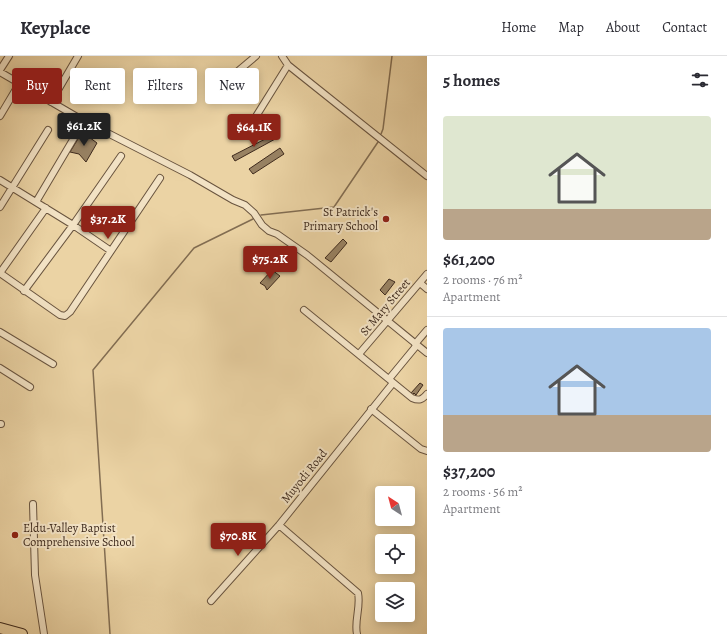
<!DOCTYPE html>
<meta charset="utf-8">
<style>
:root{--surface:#fff;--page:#f7f7f7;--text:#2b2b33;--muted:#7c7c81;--line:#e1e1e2;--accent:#8f2418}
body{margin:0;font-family:Alegreya,serif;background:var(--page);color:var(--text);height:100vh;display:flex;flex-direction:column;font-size:15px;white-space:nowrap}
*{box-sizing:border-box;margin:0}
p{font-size:13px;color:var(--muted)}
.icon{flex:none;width:22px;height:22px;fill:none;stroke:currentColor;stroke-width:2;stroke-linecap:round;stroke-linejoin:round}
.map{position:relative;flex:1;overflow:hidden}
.panel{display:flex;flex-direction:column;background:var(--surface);width:300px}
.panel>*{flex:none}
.banner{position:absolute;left:12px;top:12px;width:355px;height:36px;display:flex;gap:8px}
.needle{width:26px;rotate:324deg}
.controls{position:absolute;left:375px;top:430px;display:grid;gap:8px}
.controls a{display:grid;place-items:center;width:40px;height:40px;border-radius:4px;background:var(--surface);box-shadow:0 2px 10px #0003;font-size:20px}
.price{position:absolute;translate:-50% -34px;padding:0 9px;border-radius:4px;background:var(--accent);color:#fff;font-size:13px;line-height:26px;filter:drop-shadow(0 1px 2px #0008)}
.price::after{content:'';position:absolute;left:50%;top:24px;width:12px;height:9px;margin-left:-6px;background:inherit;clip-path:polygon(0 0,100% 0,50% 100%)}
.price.selected{background:#222;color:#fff}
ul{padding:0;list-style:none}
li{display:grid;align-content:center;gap:8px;height:212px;padding:0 16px}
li+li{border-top:1px solid var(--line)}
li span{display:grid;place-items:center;height:124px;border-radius:4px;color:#555}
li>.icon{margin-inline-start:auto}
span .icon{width:72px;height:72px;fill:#fffc;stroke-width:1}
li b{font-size:17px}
h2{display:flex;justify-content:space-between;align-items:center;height:48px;padding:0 16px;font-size:17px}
.chip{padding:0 14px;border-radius:4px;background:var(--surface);box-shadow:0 2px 10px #0003;font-size:14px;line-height:36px}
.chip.selected{background:var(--accent);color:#fff}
header{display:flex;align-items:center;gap:24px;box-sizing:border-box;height:56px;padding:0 20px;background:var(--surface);border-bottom:1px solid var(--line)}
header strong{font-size:19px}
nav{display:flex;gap:22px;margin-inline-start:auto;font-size:14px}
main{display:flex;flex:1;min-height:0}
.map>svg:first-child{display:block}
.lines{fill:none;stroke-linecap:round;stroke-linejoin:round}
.stream{stroke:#826d52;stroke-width:1.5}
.building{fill:#988263;stroke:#3e2a1d}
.minor-casing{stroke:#69543f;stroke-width:8}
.trunk-casing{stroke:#3e2a1d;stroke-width:12}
.minor{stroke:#f2e2c4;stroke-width:6}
.trunk{stroke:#ebd3a4;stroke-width:10}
.poi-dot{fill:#8f2418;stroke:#f2e2c4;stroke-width:1.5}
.labels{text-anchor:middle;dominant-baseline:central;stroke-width:4;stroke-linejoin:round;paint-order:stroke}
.poi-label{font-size:12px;fill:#3e2a1d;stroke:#f2e2c4;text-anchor:end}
.street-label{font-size:12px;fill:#3e2a1d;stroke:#f2e2c4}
</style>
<header>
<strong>Keyplace</strong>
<nav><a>Home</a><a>Map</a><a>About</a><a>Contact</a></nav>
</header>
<main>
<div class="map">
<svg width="427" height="578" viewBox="0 0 427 578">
<rect width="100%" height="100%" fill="#ebd3a4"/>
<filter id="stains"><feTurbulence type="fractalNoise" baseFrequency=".005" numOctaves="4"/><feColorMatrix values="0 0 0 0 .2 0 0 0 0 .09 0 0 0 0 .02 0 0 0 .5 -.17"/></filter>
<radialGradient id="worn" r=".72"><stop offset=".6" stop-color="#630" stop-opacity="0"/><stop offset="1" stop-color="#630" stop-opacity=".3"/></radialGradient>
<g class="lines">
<path class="stream" d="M 381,78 L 383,73 L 392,0
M 261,159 L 334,151 L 378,86
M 110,578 L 93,314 L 194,192 L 253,163"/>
</g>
<path class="building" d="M 81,78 L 89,81 L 97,87 L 86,106 L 79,98 L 70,96 Z
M 275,78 L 277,82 L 235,105 L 232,100 Z
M 280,92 L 284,98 L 253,118 L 249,113 Z
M 343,183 L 347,187 L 331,206 L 325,202 Z
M 272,214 L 280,220 L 267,234 L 265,230 L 260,227 Z
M 389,223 L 395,226 L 385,239 L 380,234 Z
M 420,327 L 423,329 L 416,339 L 414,337 L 412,339 L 411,337 Z"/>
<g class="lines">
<g class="minor-casing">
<path id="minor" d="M 282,0 L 288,9 L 427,120
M 0,14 L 9,0
M 0,16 L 84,65 L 190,119 L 233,144 L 245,149 L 254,157 L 262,169 L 269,175 L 277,178 L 307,199 L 427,297
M 213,36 L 256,0
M 51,46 L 78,0
M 0,60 L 19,28
M 250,70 L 288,9
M 0,124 L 73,169 L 111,195
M 36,146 L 84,65
M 0,151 L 48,74
M 0,217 L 60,259 L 65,260 L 70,256 L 160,122
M 0,217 L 46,152
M 420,227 L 427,233
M 24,235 L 73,169 L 121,100
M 304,254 L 412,342 C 419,345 422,344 427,338
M 0,276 L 53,308
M 415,288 L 427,274
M 359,298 L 427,218
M 0,312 L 30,331
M 389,323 L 417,289
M 371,353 L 421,393 L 427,395
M 0,368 L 1,368
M 33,448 L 35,519 L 44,578
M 279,469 L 358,537 C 361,551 354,565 357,578
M 211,545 L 279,469 L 393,327"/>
</g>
<g class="trunk-casing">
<path id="trunk" d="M 0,572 L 22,578"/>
</g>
<use href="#minor" class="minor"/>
<use href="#trunk" class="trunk"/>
</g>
<g class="poi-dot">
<circle cx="386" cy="163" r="4"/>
<circle cx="15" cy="479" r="4"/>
</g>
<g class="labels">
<g class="poi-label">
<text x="378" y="156">St Patrick's<tspan x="378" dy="14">Primary School</tspan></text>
<text x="23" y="472" text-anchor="start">Eldu-Valley Baptist<tspan x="23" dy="14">Comprehensive School</tspan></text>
</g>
<g class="street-label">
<text transform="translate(385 251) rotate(-50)">St Mary Street</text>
<text transform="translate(304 420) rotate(-51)">Muyodi Road</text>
</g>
</g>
<rect width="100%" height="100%" filter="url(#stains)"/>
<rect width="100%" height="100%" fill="url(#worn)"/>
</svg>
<div class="controls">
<a><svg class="needle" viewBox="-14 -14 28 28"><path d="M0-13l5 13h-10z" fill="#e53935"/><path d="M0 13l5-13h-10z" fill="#7c7c81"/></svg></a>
<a><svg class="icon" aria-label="locate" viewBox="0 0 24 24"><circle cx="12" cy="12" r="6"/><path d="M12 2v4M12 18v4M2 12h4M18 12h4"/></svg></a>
<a><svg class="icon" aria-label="layers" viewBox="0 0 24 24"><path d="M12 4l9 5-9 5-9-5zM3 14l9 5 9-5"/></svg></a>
</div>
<b class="price selected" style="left:84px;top:91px">$61.2K</b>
<b class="price" style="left:254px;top:92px">$64.1K</b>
<b class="price" style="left:108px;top:184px">$37.2K</b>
<b class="price" style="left:270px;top:224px">$75.2K</b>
<b class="price" style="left:238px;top:501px">$70.8K</b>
<div class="banner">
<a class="chip selected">Buy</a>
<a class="chip">Rent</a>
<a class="chip">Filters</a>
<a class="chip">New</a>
</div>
</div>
<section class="panel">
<h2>5 homes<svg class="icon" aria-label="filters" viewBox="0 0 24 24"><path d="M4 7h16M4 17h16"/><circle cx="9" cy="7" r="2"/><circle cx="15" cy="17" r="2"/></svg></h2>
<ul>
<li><span style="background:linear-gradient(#dfe7d0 75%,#b9a48a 0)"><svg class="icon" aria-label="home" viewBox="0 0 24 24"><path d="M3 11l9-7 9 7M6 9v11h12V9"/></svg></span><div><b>$61,200</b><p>2 rooms · 76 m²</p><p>Apartment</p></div></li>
<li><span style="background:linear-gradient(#a9c7e8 70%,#b9a48a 0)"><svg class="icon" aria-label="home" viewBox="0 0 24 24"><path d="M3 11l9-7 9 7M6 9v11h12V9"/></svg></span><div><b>$37,200</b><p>2 rooms · 56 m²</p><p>Apartment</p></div></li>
</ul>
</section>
</main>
